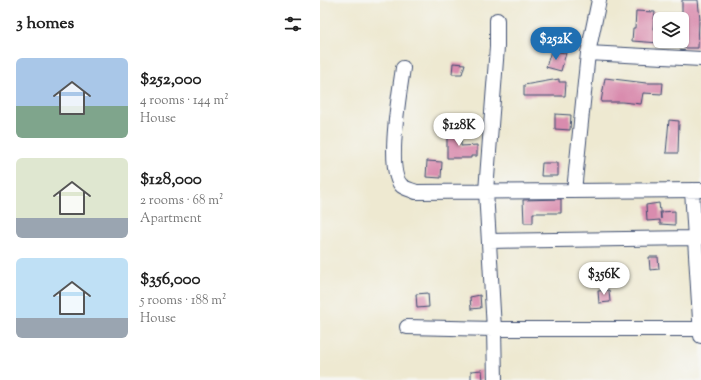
<!DOCTYPE html>
<meta charset="utf-8">
<style>
:root{--surface:#fff;--page:#f6f6f6;--text:#222;--muted:#767676;--accent:#1f6fb2}
body{margin:0;font-family:"Sorts Mill Goudy",serif;background:var(--page);color:var(--text);height:100vh;display:flex;flex-direction:column;font-size:15px;white-space:nowrap}
*{box-sizing:border-box;margin:0}
p{font-size:13px;color:var(--muted)}
.icon{flex:none;width:22px;height:22px;fill:none;stroke:currentColor;stroke-width:2;stroke-linecap:round;stroke-linejoin:round}
.map{position:relative;flex:1;overflow:hidden}
.drawer{display:flex;flex-direction:column;background:var(--surface);width:320px}
.drawer>*{flex:none}
.fabs{position:absolute;left:333px;top:12px;display:grid;gap:8px}
.fabs a{display:grid;place-items:center;width:36px;height:36px;border-radius:6px;background:var(--surface);box-shadow:0 1px 3px #0004;font-size:20px}
.price{position:absolute;translate:-50% -34px;padding:0 9px;border-radius:14px;background:#fff;color:#222;font-size:13px;line-height:26px;filter:drop-shadow(0 1px 2px #0008)}
.price::after{content:'';position:absolute;left:50%;top:24px;width:12px;height:9px;margin-left:-6px;background:inherit;clip-path:polygon(0 0,100% 0,50% 100%)}
.price.current{background:var(--accent);color:#fff}
ul{padding:0;list-style:none}
li{display:flex;align-items:center;gap:12px;height:100px;padding:0 16px}
li span{display:grid;place-items:center;flex:none;width:112px;height:80px;border-radius:6px;color:#555}
li>.icon{margin-inline-start:auto}
span .icon{width:48px;height:48px;fill:#fffc;stroke-width:1}
li b{font-size:17px}
h2{display:flex;justify-content:space-between;align-items:center;height:48px;padding:0 16px;font-size:17px}
main{display:flex;flex:1;min-height:0}
.map>svg:first-child{display:block}
.building{fill:#d98cae}
.lines{fill:none;stroke-linecap:round;stroke-linejoin:round}
.street-casing{stroke:#3b4b6f;stroke-width:16}
.street{stroke:#fff;stroke-width:14}
</style>
<main>
<section class="drawer">
<h2>3 homes<svg class="icon" aria-label="filters" viewBox="0 0 24 24"><path d="M4 7h16M4 17h16"/><circle cx="9" cy="7" r="2"/><circle cx="15" cy="17" r="2"/></svg></h2>
<ul>
<li><span style="background:linear-gradient(#a9c7e8 60%,#7fa58c 0)"><svg class="icon" aria-label="home" viewBox="0 0 24 24"><path d="M3 11l9-7 9 7M6 9v11h12V9"/></svg></span><div><b>$252,000</b><p>4 rooms · 144 m²</p><p>House</p></div></li>
<li><span style="background:linear-gradient(#dfe7d0 75%,#9aa5b1 0)"><svg class="icon" aria-label="home" viewBox="0 0 24 24"><path d="M3 11l9-7 9 7M6 9v11h12V9"/></svg></span><div><b>$128,000</b><p>2 rooms · 68 m²</p><p>Apartment</p></div></li>
<li><span style="background:linear-gradient(#bfe0f5 75%,#9aa5b1 0)"><svg class="icon" aria-label="home" viewBox="0 0 24 24"><path d="M3 11l9-7 9 7M6 9v11h12V9"/></svg></span><div><b>$356,000</b><p>5 rooms · 188 m²</p><p>House</p></div></li>
</ul>
</section>
<div class="map">
<svg width="381" height="380" viewBox="0 0 381 380">
<rect width="100%" height="100%" fill="#f6f6f2"/>
<filter id="ink" filterUnits="userSpaceOnUse"><feTurbulence type="fractalNoise" baseFrequency=".025" numOctaves="2"/><feDisplacementMap in="SourceGraphic" scale="8" xChannelSelector="R" yChannelSelector="G"/><feConvolveMatrix kernelMatrix="1 2 1 2 8 2 1 2 1" color-interpolation-filters="sRGB"/></filter>
<filter id="wash" filterUnits="userSpaceOnUse"><feTurbulence type="fractalNoise" baseFrequency=".012" numOctaves="4" result="noise"/><feDisplacementMap in="SourceGraphic" scale="16" xChannelSelector="R" yChannelSelector="G"/><feGaussianBlur stdDeviation="0.9" result="paint"/><feColorMatrix in="noise" values="0 0 0 0 0 0 0 0 0 0 0 0 0 0 0 0 0 1.4 0 .05"/><feComposite in="paint" operator="in"/></filter>
<g filter="url(#wash)">
<rect width="100%" height="100%" fill="#eee9d1"/>
<g id="blocks">
<path class="building" d="M 362,0 L 378,0 L 380,20 L 379,20 L 378,48 L 363,48 L 364,21 L 362,21 Z
M 316,11 L 335,12 L 333,29 L 340,30 L 340,43 L 312,41 L 313,28 L 315,28 Z
M 231,51 L 246,53 L 241,71 L 226,67 Z
M 133,63 L 145,64 L 142,74 L 132,74 Z
M 285,78 L 326,83 L 343,83 L 342,94 L 323,93 L 321,104 L 302,102 L 281,102 Z
M 239,79 L 239,82 L 246,82 L 245,96 L 204,96 L 204,85 Z
M 235,114 L 251,115 L 250,130 L 235,129 Z
M 349,120 L 359,121 L 358,153 L 346,153 Z
M 127,132 L 141,132 L 141,146 L 157,145 L 157,156 L 151,156 L 151,158 L 127,158 Z
M 107,161 L 122,162 L 121,178 L 106,177 Z
M 222,163 L 238,163 L 238,176 L 221,176 Z
M 241,199 L 241,213 L 213,213 L 213,223 L 204,223 L 203,200 Z
M 339,203 L 341,219 L 341,212 L 355,211 L 355,225 L 340,224 L 340,220 L 327,221 L 326,205 Z
M 329,257 L 338,257 L 339,269 L 330,270 Z
M 289,290 L 290,302 L 279,303 L 278,291 Z
M 108,293 L 109,307 L 97,308 L 96,294 Z
M 160,295 L 161,308 L 151,309 L 150,297 Z
M 162,370 L 163,380 L 151,380 L 151,371 Z"/>
</g>
</g>
<g filter="url(#ink)">
<use href="#blocks" fill-opacity="0" stroke="#3b4b6f" stroke-width="1"/>
<g class="lines">
<g class="street-casing">
<path id="street" d="M 268,53 L 381,59
M 83,68 C 80,90 65,172 82,186 C 86,189 92,190 96,192 L 381,190
M 372,190 L 381,336
M 254,191 L 268,53 L 279,0
M 169,241 L 375,238
M 87,327 L 174,329 L 381,329
M 175,380 L 174,329 L 166,191 L 177,47 L 177,20"/>
</g>
<use href="#street" class="street"/>
</g>
</g>
</svg>
<div class="fabs">
<a><svg class="icon" aria-label="layers" viewBox="0 0 24 24"><path d="M12 4l9 5-9 5-9-5zM3 14l9 5 9-5"/></svg></a>
</div>
<b class="price current" style="left:236px;top:61px">$252K</b>
<b class="price" style="left:139px;top:147px">$128K</b>
<b class="price" style="left:284px;top:296px">$356K</b>
</div>
</main>
